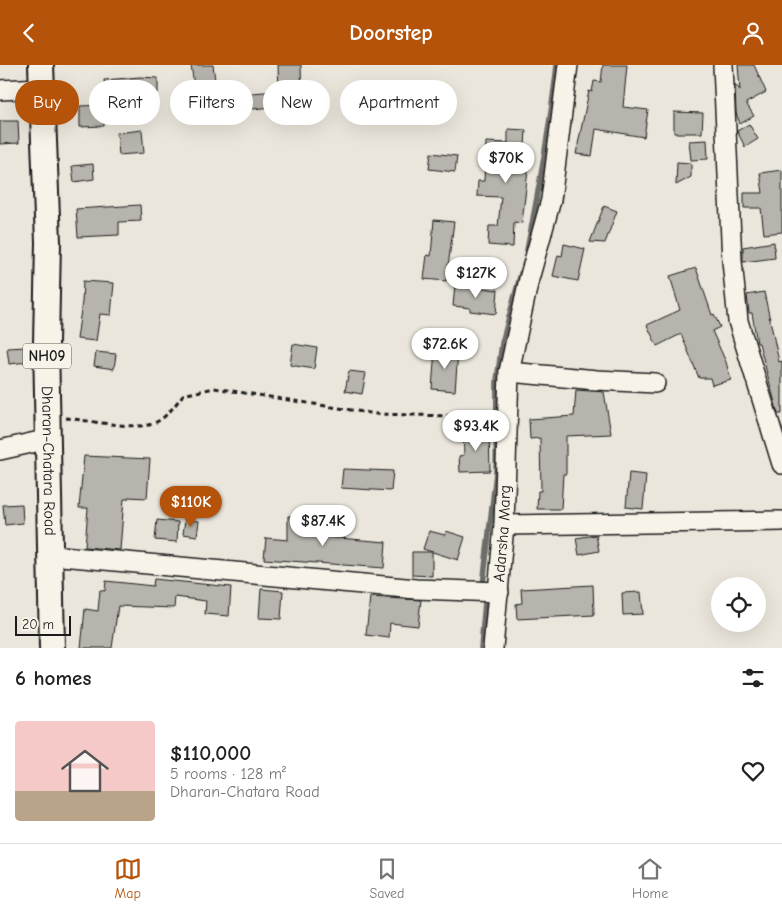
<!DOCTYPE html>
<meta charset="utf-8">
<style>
:root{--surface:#fff;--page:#f2f2f2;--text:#222;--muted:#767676;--line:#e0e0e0;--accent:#b45309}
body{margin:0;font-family:"Comic Neue",sans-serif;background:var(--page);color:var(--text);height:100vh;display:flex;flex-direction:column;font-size:19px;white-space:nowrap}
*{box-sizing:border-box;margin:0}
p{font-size:16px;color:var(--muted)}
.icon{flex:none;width:28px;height:28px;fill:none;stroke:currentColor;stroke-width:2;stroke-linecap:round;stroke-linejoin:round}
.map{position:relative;height:583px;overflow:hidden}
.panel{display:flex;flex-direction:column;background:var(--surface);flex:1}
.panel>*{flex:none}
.top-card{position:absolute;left:15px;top:15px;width:500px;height:45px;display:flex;gap:10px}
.buttons{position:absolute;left:711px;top:512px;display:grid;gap:10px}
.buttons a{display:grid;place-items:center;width:55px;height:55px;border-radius:50%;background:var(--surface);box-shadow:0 5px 20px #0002;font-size:25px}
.scale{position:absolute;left:15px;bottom:12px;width:56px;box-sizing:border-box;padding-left:5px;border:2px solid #1c1c1c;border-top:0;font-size:14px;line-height:18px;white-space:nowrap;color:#1c1c1c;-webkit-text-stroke:4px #f7f3e8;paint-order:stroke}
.price{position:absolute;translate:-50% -42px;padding:0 11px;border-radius:18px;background:#fff;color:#222;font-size:16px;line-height:32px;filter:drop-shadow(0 1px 2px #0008)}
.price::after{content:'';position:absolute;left:50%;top:30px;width:15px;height:11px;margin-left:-8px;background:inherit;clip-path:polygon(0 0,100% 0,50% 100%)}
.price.on{background:var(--accent);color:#fff}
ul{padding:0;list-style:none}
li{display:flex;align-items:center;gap:15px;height:125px;padding:0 15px}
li+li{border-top:1px solid var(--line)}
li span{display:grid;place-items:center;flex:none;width:140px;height:100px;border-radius:5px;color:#555}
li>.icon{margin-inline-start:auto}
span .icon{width:60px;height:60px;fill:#fffc;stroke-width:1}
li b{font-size:21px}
h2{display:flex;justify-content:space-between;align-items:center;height:60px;padding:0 15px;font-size:21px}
.pill{padding:0 18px;border-radius:22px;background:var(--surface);box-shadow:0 5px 20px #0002;font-size:18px;line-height:45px}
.pill.on{background:var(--accent);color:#fff}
header{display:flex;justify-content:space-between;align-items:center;height:65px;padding:0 15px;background:var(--accent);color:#fff;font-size:22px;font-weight:600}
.tab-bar{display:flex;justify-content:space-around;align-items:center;height:70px;border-top:1px solid var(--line);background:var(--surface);font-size:14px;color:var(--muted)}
.tab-bar a{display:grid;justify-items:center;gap:2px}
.tab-bar .on{color:var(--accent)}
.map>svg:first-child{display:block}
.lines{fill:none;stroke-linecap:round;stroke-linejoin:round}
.stream{stroke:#6d6c68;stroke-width:5.5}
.building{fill:#b6b4ac;stroke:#1c1c1c}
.minor-casing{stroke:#1c1c1c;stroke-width:22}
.major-casing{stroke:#1c1c1c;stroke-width:28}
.path{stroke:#1c1c1c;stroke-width:3;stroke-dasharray:5 4;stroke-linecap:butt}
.minor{stroke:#f7f3e8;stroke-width:19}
.major{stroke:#f7f3e8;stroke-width:24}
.labels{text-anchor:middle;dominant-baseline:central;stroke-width:4;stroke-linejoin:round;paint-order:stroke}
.shield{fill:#f7f3e8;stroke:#5e5c59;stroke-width:1}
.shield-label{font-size:15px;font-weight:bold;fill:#1c1c1c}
.street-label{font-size:16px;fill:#1c1c1c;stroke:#f7f3e8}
</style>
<header><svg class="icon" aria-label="back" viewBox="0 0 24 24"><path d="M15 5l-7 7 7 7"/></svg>Doorstep<svg class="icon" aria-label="person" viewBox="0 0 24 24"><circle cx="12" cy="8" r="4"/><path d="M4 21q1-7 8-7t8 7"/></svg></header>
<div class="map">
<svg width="782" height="583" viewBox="0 0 782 583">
<rect width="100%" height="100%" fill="#eae6dc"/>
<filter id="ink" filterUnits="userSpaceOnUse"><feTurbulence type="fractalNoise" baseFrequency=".02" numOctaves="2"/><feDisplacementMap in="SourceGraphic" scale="10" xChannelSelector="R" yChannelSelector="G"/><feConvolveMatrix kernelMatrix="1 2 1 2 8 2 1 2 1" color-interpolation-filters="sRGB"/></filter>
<g filter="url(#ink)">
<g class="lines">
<path class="stream" d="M 527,185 C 539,124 550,62 557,0
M 483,520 L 496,407 L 497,315 L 502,278 L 521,208
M 481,583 L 485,536"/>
</g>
<path class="building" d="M 191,0 L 213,0 L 217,30 L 196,34 Z
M 278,0 L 301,0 L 302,39 L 253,44 L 251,28 L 279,26 Z
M 603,0 L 627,0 L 623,42 L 648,45 L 644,72 L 596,64 L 592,91 L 576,89 L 589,26 L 592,27 L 594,16 L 601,17 Z
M 738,0 L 754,0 L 766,27 L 746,38 L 754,51 L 740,59 L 736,48 L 735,19 L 740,25 Z
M 140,12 L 158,13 L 158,28 L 106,34 L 104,15 Z
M 104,40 L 104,61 L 80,62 L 80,41 Z
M 674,47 L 703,48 L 702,68 L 674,68 Z
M 0,56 L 18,56 L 19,78 L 0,79 Z
M 749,59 L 758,74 L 745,82 L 737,66 Z
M 508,64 L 526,65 L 524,96 L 529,96 L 522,158 L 514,157 L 513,182 L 488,180 L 489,161 L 498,161 L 501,132 L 477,131 L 478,116 L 484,116 L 486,77 L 508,78 Z
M 142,65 L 144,88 L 119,90 L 117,68 Z
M 707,75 L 708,94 L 691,95 L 689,76 Z
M 431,88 L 457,91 L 455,107 L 429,104 Z
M 677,97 L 691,98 L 691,112 L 676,120 Z
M 93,99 L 94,114 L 74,117 L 72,101 Z
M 782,105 L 782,167 L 764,169 L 761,143 L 744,143 L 744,128 L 763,128 L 760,108 Z
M 140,140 L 141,156 L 119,157 L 119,170 L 78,172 L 76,144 Z
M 604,141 L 617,146 L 605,178 L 590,177 Z
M 434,155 L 454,157 L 446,216 L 424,214 L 427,190 L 431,191 Z
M 774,177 L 775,193 L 743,197 L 743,182 Z
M 564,179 L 585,184 L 578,216 L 553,211 L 558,190 L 562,191 Z
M 696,203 L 712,250 L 714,249 L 720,262 L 712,266 L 726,297 L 731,315 L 712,320 L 710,313 L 699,313 L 681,269 L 657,281 L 647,260 L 680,245 L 670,211 Z
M 83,216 L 114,218 L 111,250 L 100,249 L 96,276 L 77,274 L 82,237 Z
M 455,219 L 498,225 L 496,249 L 470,246 L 470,243 L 453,241 Z
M 764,227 L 779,297 L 782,296 L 782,349 L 778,349 L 759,278 L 757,278 L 752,248 L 749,248 L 747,230 Z
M 293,279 L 317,283 L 314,304 L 290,300 Z
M 27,282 L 28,297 L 9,299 L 7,283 Z
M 435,284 L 458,287 L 455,326 L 432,324 Z
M 96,287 L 116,289 L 114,304 L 94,301 Z
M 349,306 L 366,308 L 362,329 L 345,326 Z
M 576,325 L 604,327 L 611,369 L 566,371 L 566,409 L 563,409 L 561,444 L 537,444 L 538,426 L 541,426 L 540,373 L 530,374 L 529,354 L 574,351 Z
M 489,364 L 490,406 L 460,407 L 459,391 L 464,390 L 463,366 Z
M 84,391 L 150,394 L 147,433 L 128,432 L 128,434 L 124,434 L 120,485 L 85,482 L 88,443 L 79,443 Z
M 343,404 L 393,406 L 391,426 L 341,423 Z
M 629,408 L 646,410 L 643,444 L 626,442 Z
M 22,439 L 23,458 L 5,460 L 3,440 Z
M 288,451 L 316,452 L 314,471 L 386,477 L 384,503 L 264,494 L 266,473 L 288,475 Z
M 157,455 L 178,457 L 177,477 L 155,475 Z
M 185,455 L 199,456 L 197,471 L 183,469 Z
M 429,466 L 445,470 L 446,466 L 465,472 L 458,495 L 423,484 Z
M 596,470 L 599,486 L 579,490 L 576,473 Z
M 412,487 L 432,487 L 432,511 L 412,510 Z
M 154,514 L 231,522 L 229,551 L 205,549 L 206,536 L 175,532 L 174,543 L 118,541 L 112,583 L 81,583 L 85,544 L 98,546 L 100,525 L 105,526 L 106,516 L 153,521 Z
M 593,520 L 594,550 L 517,554 L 516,539 L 522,538 L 521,524 Z
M 261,524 L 283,526 L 281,554 L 259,553 Z
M 641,527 L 643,549 L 623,550 L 622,528 Z
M 370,532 L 421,535 L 418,561 L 390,558 L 389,573 L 366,570 Z"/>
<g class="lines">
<g class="minor-casing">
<g id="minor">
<path d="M 723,0 L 732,196 L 738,256 L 782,399"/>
<path d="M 0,25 L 41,23"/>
<path d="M 509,307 L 597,315 L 655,318"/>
<path d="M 0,385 L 49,374"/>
<path d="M 504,460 L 782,456"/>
<path d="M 51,490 L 416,524 L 499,527"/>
<path id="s1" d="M 493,583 L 504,460 L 509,307 L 529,214 L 551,135 L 568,0"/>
</g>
</g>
<g class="major-casing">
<g id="major">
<path id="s2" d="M 41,0 L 48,177 L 46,278 L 52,583"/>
</g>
</g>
<path class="path" d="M 66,353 C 85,355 136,365 152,359 C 166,354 174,341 183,330 L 214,323 L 376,349 L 489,352"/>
<use href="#minor" class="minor"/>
<use href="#major" class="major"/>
</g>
</g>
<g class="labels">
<rect class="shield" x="23" y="278.5" width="48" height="25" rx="4"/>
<g class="shield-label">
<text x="47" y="291">NH09</text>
</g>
<g class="street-label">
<text stroke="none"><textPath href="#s2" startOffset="396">Dharan-Chatara Road</textPath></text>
<text stroke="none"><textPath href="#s1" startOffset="115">Adarsha Marg</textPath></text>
</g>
</g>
</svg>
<div class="buttons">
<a><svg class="icon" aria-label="locate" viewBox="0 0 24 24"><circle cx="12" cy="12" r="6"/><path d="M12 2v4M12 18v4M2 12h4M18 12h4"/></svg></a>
</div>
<div class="scale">20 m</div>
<b class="price" style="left:506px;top:119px">$70K</b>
<b class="price" style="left:476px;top:234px">$127K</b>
<b class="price" style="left:445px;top:305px">$72.6K</b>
<b class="price" style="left:476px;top:387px">$93.4K</b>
<b class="price on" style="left:191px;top:463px">$110K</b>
<b class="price" style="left:323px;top:482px">$87.4K</b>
<div class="top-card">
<a class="pill on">Buy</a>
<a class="pill">Rent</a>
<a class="pill">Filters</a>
<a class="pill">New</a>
<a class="pill">Apartment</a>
</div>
</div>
<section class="panel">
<h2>6 homes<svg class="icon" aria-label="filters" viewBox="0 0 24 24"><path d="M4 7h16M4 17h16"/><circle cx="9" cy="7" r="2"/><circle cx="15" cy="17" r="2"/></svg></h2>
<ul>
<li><span style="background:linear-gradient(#f6c9c9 70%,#b9a48a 0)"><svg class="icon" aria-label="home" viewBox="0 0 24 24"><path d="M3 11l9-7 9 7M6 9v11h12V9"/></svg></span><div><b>$110,000</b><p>5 rooms · 128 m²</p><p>Dharan-Chatara Road</p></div><svg class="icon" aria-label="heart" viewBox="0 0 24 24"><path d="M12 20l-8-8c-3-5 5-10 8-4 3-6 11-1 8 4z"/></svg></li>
</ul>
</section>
<nav class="tab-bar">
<a class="on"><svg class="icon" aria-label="map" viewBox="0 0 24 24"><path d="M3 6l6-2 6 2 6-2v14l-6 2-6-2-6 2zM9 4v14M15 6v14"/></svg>Map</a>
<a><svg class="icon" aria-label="saved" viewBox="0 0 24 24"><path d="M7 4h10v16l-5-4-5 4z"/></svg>Saved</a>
<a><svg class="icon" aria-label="home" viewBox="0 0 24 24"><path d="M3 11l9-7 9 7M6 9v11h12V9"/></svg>Home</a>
</nav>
